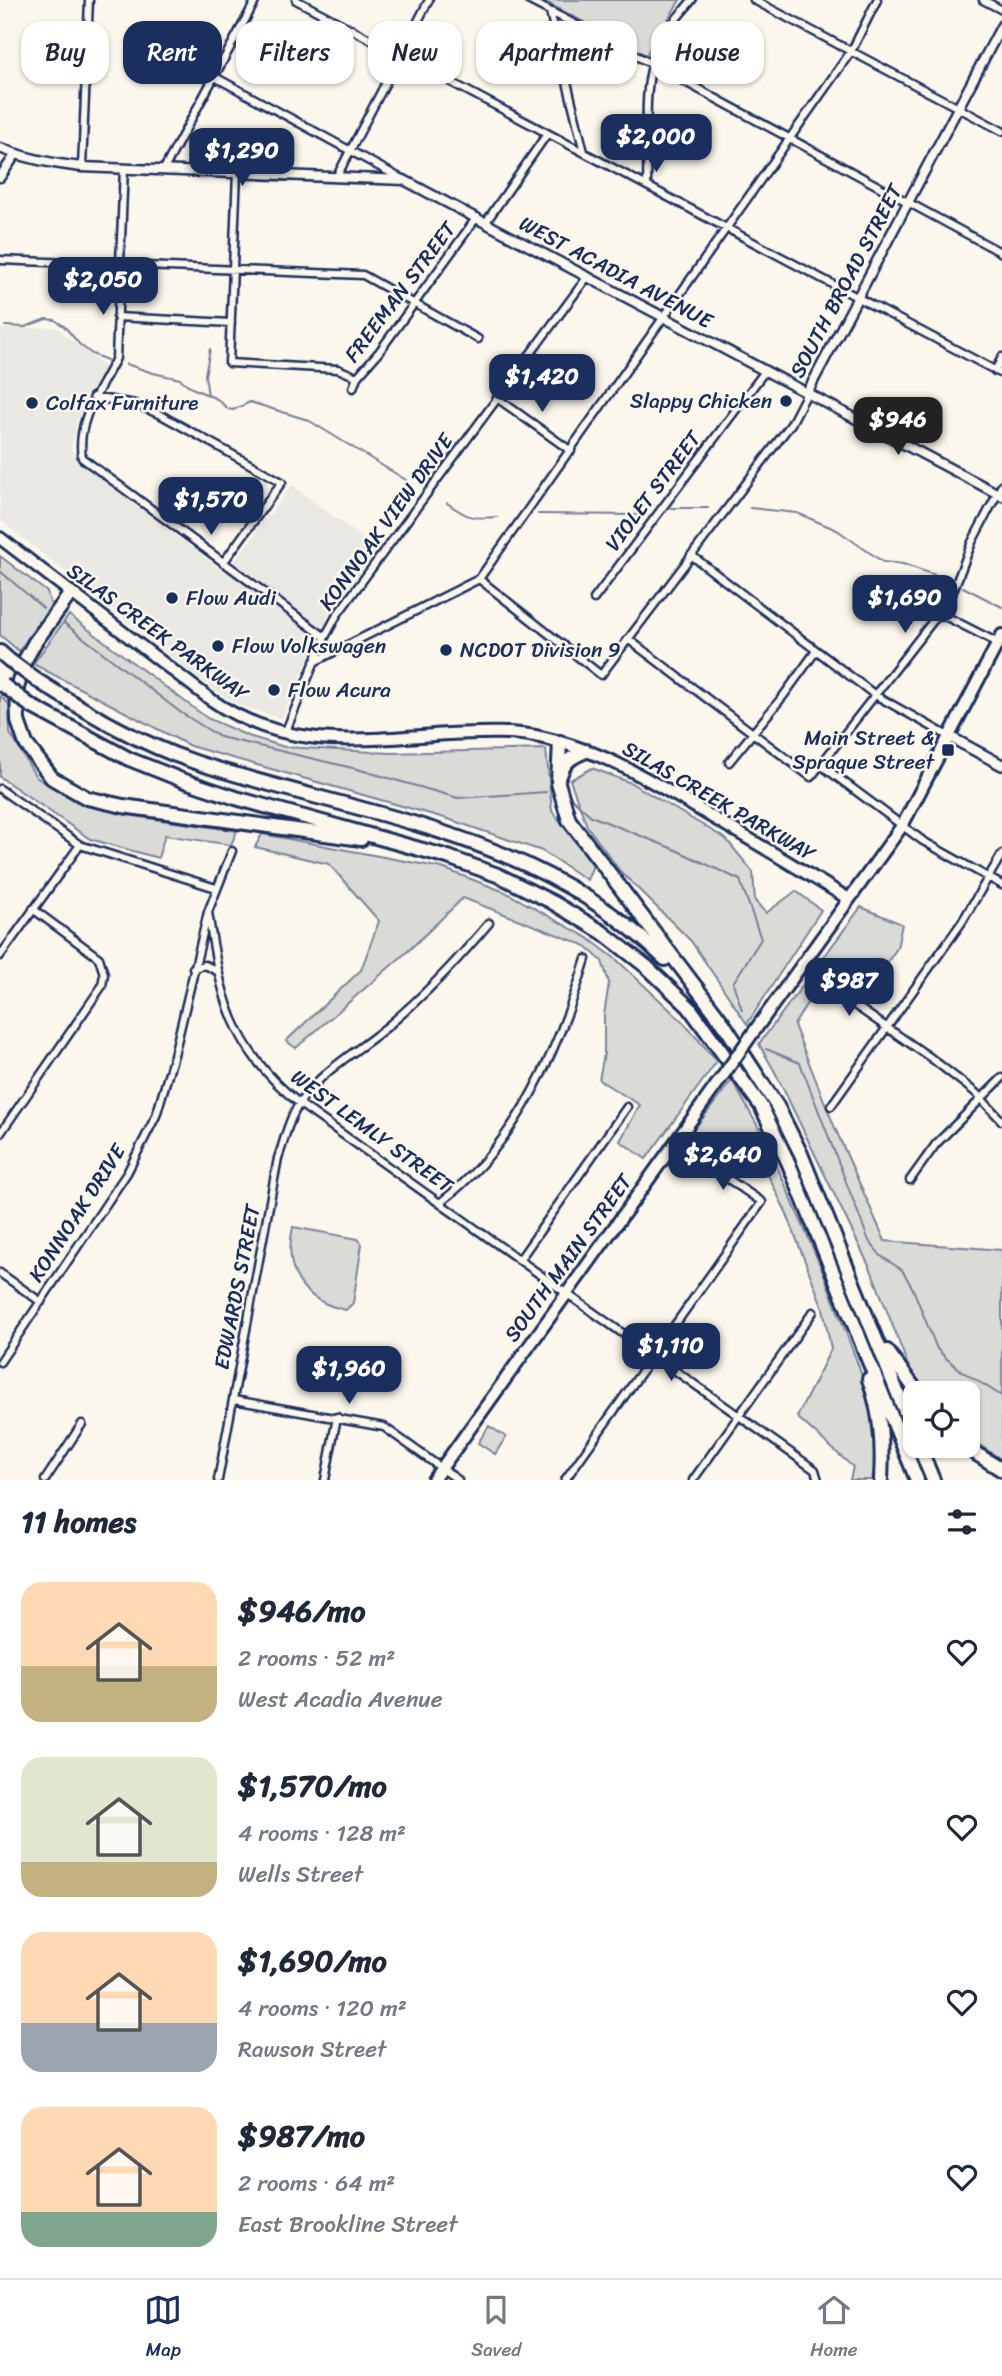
<!DOCTYPE html>
<meta charset="utf-8">
<style>
:root{--surface:#fff;--page:#f2f2f3;--text:#1f2937;--muted:#747a83;--line:#e0e1e3;--accent:#1b2f5e}
body{margin:0;font-family:Sriracha,sans-serif;background:var(--page);color:var(--text);height:100vh;display:flex;flex-direction:column;font-size:26px;white-space:nowrap}
*{box-sizing:border-box;margin:0}
p{font-size:23px;color:var(--muted)}
.icon{flex:none;width:38px;height:38px;fill:none;stroke:currentColor;stroke-width:2;stroke-linecap:round;stroke-linejoin:round}
.map{position:relative;height:1480px;overflow:hidden}
.side{display:flex;flex-direction:column;background:var(--surface);flex:1}
.side>*{flex:none}
.hud{position:absolute;left:21px;top:21px;width:961px;height:63px;display:flex;gap:14px}
.controls{position:absolute;left:903px;top:1381px;display:grid;gap:14px}
.controls a{display:grid;place-items:center;width:77px;height:77px;border-radius:14px;background:var(--surface);box-shadow:0 2px 5px #0004;font-size:35px}
.price{position:absolute;translate:-50% -60px;padding:0 16px;border-radius:14px;background:var(--accent);color:#fff;font-size:23px;line-height:46px;filter:drop-shadow(0 2px 4px #0008)}
.price::after{content:'';position:absolute;left:50%;top:42px;width:21px;height:16px;margin-left:-10px;background:inherit;clip-path:polygon(0 0,100% 0,50% 100%)}
.price.selected{background:#222;color:#fff}
ul{padding:0;list-style:none}
li{display:flex;align-items:center;gap:21px;height:175px;padding:0 21px}
li span{display:grid;place-items:center;flex:none;width:196px;height:140px;border-radius:21px;color:#555}
li>.icon{margin-inline-start:auto}
span .icon{width:84px;height:84px;fill:#fffc;stroke-width:1}
li b{font-size:30px}
h2{display:flex;justify-content:space-between;align-items:center;height:84px;padding:0 21px;font-size:30px}
.tag{padding:0 24px;border-radius:21px;background:var(--surface);box-shadow:0 2px 5px #0004;font-size:24px;line-height:63px}
.tag.selected{background:var(--accent);color:#fff}
.tabs{display:flex;justify-content:space-around;align-items:center;height:98px;border-top:2px solid var(--line);background:var(--surface);font-size:19px;color:var(--muted)}
.tabs a{display:grid;justify-items:center;gap:4px}
.tabs .selected{color:var(--accent)}
.map>svg:first-child{display:block}
.built{fill:#eae8e2}
.green{fill:#dadad7;stroke:#7a849a;stroke-width:2}
.lines{fill:none;stroke-linecap:round;stroke-linejoin:round}
.stream{stroke:#747e96;stroke-width:2}
.minor-casing{stroke:#1b2f5e;stroke-width:11}
.tertiary-casing{stroke:#1b2f5e;stroke-width:13}
.secondary-casing{stroke:#1b2f5e;stroke-width:14}
.primary-casing{stroke:#1b2f5e;stroke-width:16}
.motorway-casing{stroke:#1b2f5e;stroke-width:18}
.minor{stroke:#fbf7ec;stroke-width:6}
.tertiary{stroke:#fbf7ec;stroke-width:8}
.secondary{stroke:#fbf7ec;stroke-width:9}
.primary{stroke:#fbf7ec;stroke-width:10}
.motorway{stroke:#fbf7ec;stroke-width:12}
.primary-bridge-casing{stroke:#1b2f5e;stroke-width:16;stroke-linecap:butt}
.motorway-bridge-casing{stroke:#1b2f5e;stroke-width:18;stroke-linecap:butt}
.primary-bridge{stroke:#fbf7ec;stroke-width:10}
.motorway-bridge{stroke:#fbf7ec;stroke-width:12}
.poi-dot{fill:#1b2f5e;stroke:#fbf7ec;stroke-width:2.5}
.labels{text-anchor:middle;dominant-baseline:central;stroke-width:5;stroke-linejoin:round;paint-order:stroke}
.street-label{font-size:21px;fill:#1b2f5e;stroke:#fbf7ec}
.poi-label{font-size:21px;fill:#1b2f5e;stroke:#fbf7ec;text-anchor:start}
</style>
<div class="map">
<svg width="1002" height="1480" viewBox="0 0 1002 1480">
<rect width="100%" height="100%" fill="#fbf7ec"/>
<filter id="ink" filterUnits="userSpaceOnUse"><feTurbulence type="fractalNoise" baseFrequency=".0143" numOctaves="2"/><feDisplacementMap in="SourceGraphic" scale="14" xChannelSelector="R" yChannelSelector="G"/><feConvolveMatrix kernelMatrix="1 2 1 2 8 2 1 2 1" color-interpolation-filters="sRGB"/></filter>
<g filter="url(#ink)">
<path class="built" d="M 55,327 L 105,367 L 77,421 L 71,448 L 78,462 L 226,573 L 292,485 L 377,549 L 329,615 L 281,719 L 236,704 L 195,676 L 0,520 L 0,329 Z"/>
<path class="green" d="M 542,0 L 680,0 L 646,55 Z
M 0,556 L 47,592 L 51,605 L 19,651 L 0,635 Z
M 69,615 L 207,718 L 248,736 L 285,747 L 390,753 L 546,749 L 552,811 L 594,863 L 587,880 L 542,851 L 448,819 L 190,746 L 33,664 Z
M 0,696 L 9,704 L 10,733 L 36,777 L 77,802 L 127,815 L 237,831 L 231,845 L 165,835 L 158,858 L 90,839 L 0,777 Z
M 592,768 L 631,783 L 726,839 L 753,872 L 755,901 L 766,913 L 796,891 L 821,910 L 747,1024 L 691,941 L 620,871 L 587,826 L 570,780 Z
M 262,834 L 442,868 L 505,892 L 588,938 L 617,960 L 683,1022 L 717,1061 L 646,1159 L 620,1141 L 640,1105 L 599,1080 L 604,1054 L 604,1015 L 609,983 L 602,961 L 584,945 L 463,898 L 408,951 L 296,1048 L 286,1041 L 361,970 L 379,921 L 329,864 L 255,847 Z
M 861,907 L 902,924 L 897,948 L 869,989 L 831,963 L 794,1025 L 835,1128 L 885,1241 L 1002,1250 L 1002,1460 L 968,1437 L 968,1393 L 927,1393 L 909,1368 L 872,1272 L 775,1072 L 759,1044 Z
M 732,1080 L 766,1141 L 821,1267 L 859,1367 L 875,1418 L 876,1458 L 872,1480 L 850,1480 L 853,1467 L 797,1417 L 831,1349 L 823,1308 L 786,1212 L 750,1138 L 733,1137 L 719,1159 L 686,1140 Z
M 293,1227 L 358,1239 L 362,1244 L 353,1303 L 346,1310 C 302,1301 283,1271 293,1227 Z
M 489,1426 L 506,1437 L 495,1454 L 478,1443 Z"/>
<g class="lines">
<path class="stream" d="M 5,326 L 25,327 L 46,319 L 55,320 L 65,327 L 80,345 L 92,354 L 107,360
M 126,364 L 153,373 L 180,379 L 192,388 L 217,399 L 228,409 L 233,410 L 250,402 L 308,420 L 406,480
M 208,396 L 205,375 L 210,349
M 447,503 C 468,518 472,519 497,517
M 671,508 L 708,508
M 750,508 L 797,513 L 837,530 L 883,562 L 903,564 L 952,581
M 538,514 L 641,515
M 0,571 L 43,608
M 963,587 L 1002,607
M 64,623 L 180,712 L 220,737 L 357,769 L 458,798 L 546,792
M 566,793 L 591,816 L 676,850 L 740,880 L 761,939 L 733,983 L 742,1010
M 766,1049 L 800,1063 L 869,1241 L 881,1256 L 902,1270 L 913,1289 L 937,1349 L 947,1359 L 963,1372 L 1002,1396"/>
<g class="minor-casing">
<path id="minor" d="M 296,0 L 1002,374
M 528,0 L 652,64 L 1002,253
M 754,0 L 1002,131
M 983,0 L 1002,10
M 550,12 L 584,152
M 215,77 L 402,179
M 82,167 L 89,0
M 124,168 L 116,358 C 100,391 76,419 82,458 L 325,637
M 164,169 L 256,0
M 237,173 L 229,363 L 338,369 L 357,377
M 337,176 L 429,0
M 647,185 C 649,140 640,86 659,44 C 667,27 681,14 692,0
M 486,222 L 547,134
M 0,260 L 363,275 L 478,339
M 117,317 L 231,323
M 995,371 L 1002,357
M 353,388 L 357,377 L 379,352 L 477,217
M 93,397 L 135,404 L 161,415 L 282,482 L 223,563
M 497,398 L 571,451
M 691,555 L 875,695 L 950,737
M 479,579 L 601,675 L 791,424 L 807,393
M 594,599 L 765,371
M 939,613 L 1000,644
M 628,639 L 811,777 L 950,599 L 972,542 L 1002,485
M 314,662 L 479,579 L 852,50 L 877,0
M 285,733 L 325,637 L 337,615 L 588,276
M 729,762 L 784,695 L 816,651
M 821,765 L 923,841 L 1002,885
M 0,789 L 80,845 L 216,888
M 208,912 C 221,997 230,1047 300,1104 L 815,1470 L 818,1480
M 0,956 L 80,845
M 193,968 L 205,965 L 217,971
M 827,986 L 931,1058 L 976,1093 L 1002,1121
M 831,1106 L 962,922 L 1002,854
M 0,1134 L 102,986 L 104,974 L 99,958 L 33,909
M 910,1180 L 936,1144 L 1002,1078
M 441,1202 C 518,1143 558,1050 586,959
M 520,1259 L 627,1107
M 0,1273 L 41,1302
M 0,1362 L 127,1173 L 156,1116 L 174,1055 L 208,912 L 232,851
M 234,1400 L 384,1427 L 458,1480
M 45,1480 L 82,1424
M 218,1480 L 278,1158 C 283,1145 286,1130 292,1117 C 311,1075 354,1055 388,1026 C 425,995 458,960 489,923
M 325,1480 L 337,1417
M 565,1480 L 762,1202 L 699,1159
M 693,1480 L 813,1312"/>
</g>
<g class="tertiary-casing">
<path id="tertiary" d="M 0,148 C 27,159 54,164 82,167 L 404,180 L 1002,496
M 0,177 L 16,154
M 807,393 L 1002,25"/>
</g>
<g class="secondary-casing">
<path id="secondary" d="M 950,737 L 1002,765"/>
</g>
<g class="primary-casing">
<path id="primary" d="M 0,538 L 210,699 C 287,753 363,739 450,734 C 478,733 507,731 535,736 C 601,749 656,783 712,817 C 758,844 803,871 849,899
M 755,1030 L 902,826 L 1002,635
M 433,1480 L 720,1080"/>
</g>
<g class="motorway-casing">
<path id="motorway" d="M 71,593 L 35,642 L 25,660 L 17,688 L 18,721 L 26,744 L 52,778 L 87,798 L 123,806 L 361,839
M 0,652 L 9,660
M 35,679 C 86,712 138,743 195,762 C 362,817 532,829 665,959
M 31,706 L 129,759 L 182,780 L 236,798 L 448,857 L 500,876 L 552,902 L 602,932 L 647,967 L 689,1007 L 761,1106 L 789,1164 L 917,1480
M 560,742 L 558,783 L 569,820 L 723,1023 L 777,1106 L 801,1154 L 915,1436
M 561,773 C 565,760 574,756 586,751
M 887,1351 L 918,1393
M 869,1379 C 881,1413 883,1444 881,1480
M 919,1446 L 933,1480
M 964,1446 L 1002,1470"/>
</g>
<use href="#minor" class="minor"/>
<use href="#tertiary" class="tertiary"/>
<use href="#secondary" class="secondary"/>
<use href="#primary" class="primary"/>
<use href="#motorway" class="motorway"/>
<g class="primary-bridge-casing">
<path id="primary-bridge" d="M 720,1080 L 755,1030"/>
</g>
<g class="motorway-bridge-casing">
<path id="motorway-bridge" d="M 9,660 L 35,679
M 3,685 L 31,706"/>
</g>
<use href="#primary-bridge" class="primary-bridge"/>
<use href="#motorway-bridge" class="motorway-bridge"/>
</g>
</g>
<g class="poi-dot">
<circle cx="786" cy="401" r="7"/>
<circle cx="32" cy="403" r="7"/>
<circle cx="172" cy="598" r="7"/>
<circle cx="218" cy="646" r="7"/>
<circle cx="446" cy="650" r="7"/>
<circle cx="274" cy="690" r="7"/>
<rect x="941" y="743" width="14" height="14" rx="3.5"/>
</g>
<g class="labels">
<g class="street-label">
<text transform="translate(616 272) rotate(28)">WEST ACADIA AVENUE</text>
<text transform="translate(846 281) rotate(-62)">SOUTH BROAD STREET</text>
<text transform="translate(400 292) rotate(-53)">FREEMAN STREET</text>
<text transform="translate(653 491) rotate(-53)">VIOLET STREET</text>
<text transform="translate(386 522) rotate(-54)">KONNOAK VIEW DRIVE</text>
<text transform="translate(158 632) rotate(36)">SILAS CREEK PARKWAY</text>
<text transform="translate(719 801) rotate(30)">SILAS CREEK PARKWAY</text>
<text transform="translate(372 1131) rotate(36)">WEST LEMLY STREET</text>
<text transform="translate(77 1213) rotate(-57)">KONNOAK DRIVE</text>
<text transform="translate(568 1258) rotate(-54)">SOUTH MAIN STREET</text>
<text transform="translate(237 1287) rotate(-79)">EDWARDS STREET</text>
</g>
<g class="poi-label">
<text x="772" y="401" text-anchor="end">Slappy Chicken</text>
<text x="46" y="403">Colfax Furniture</text>
<text x="186" y="598">Flow Audi</text>
<text x="232" y="646">Flow Volkswagen</text>
<text x="460" y="650">NCDOT Division 9</text>
<text x="288" y="690">Flow Acura</text>
<text x="934" y="738" text-anchor="end">Main Street &amp;<tspan x="934" dy="24">Spraque Street</tspan></text>
</g>
</g>
</svg>
<div class="controls">
<a><svg class="icon" aria-label="locate" viewBox="0 0 24 24"><circle cx="12" cy="12" r="6"/><path d="M12 2v4M12 18v4M2 12h4M18 12h4"/></svg></a>
</div>
<b class="price" style="left:656px;top:174px">$2,000</b>
<b class="price" style="left:242px;top:188px">$1,290</b>
<b class="price" style="left:103px;top:317px">$2,050</b>
<b class="price" style="left:542px;top:414px">$1,420</b>
<b class="price selected" style="left:898px;top:457px">$946</b>
<b class="price" style="left:211px;top:537px">$1,570</b>
<b class="price" style="left:905px;top:635px">$1,690</b>
<b class="price" style="left:849px;top:1018px">$987</b>
<b class="price" style="left:723px;top:1192px">$2,640</b>
<b class="price" style="left:671px;top:1383px">$1,110</b>
<b class="price" style="left:349px;top:1406px">$1,960</b>
<div class="hud">
<a class="tag">Buy</a>
<a class="tag selected">Rent</a>
<a class="tag">Filters</a>
<a class="tag">New</a>
<a class="tag">Apartment</a>
<a class="tag">House</a>
</div>
</div>
<section class="side">
<h2>11 homes<svg class="icon" aria-label="filters" viewBox="0 0 24 24"><path d="M4 7h16M4 17h16"/><circle cx="9" cy="7" r="2"/><circle cx="15" cy="17" r="2"/></svg></h2>
<ul>
<li><span style="background:linear-gradient(#ffd9b3 60%,#c2b280 0)"><svg class="icon" aria-label="home" viewBox="0 0 24 24"><path d="M3 11l9-7 9 7M6 9v11h12V9"/></svg></span><div><b>$946/mo</b><p>2 rooms · 52 m²</p><p>West Acadia Avenue</p></div><svg class="icon" aria-label="heart" viewBox="0 0 24 24"><path d="M12 20l-8-8c-3-5 5-10 8-4 3-6 11-1 8 4z"/></svg></li>
<li><span style="background:linear-gradient(#dfe7d0 75%,#c2b280 0)"><svg class="icon" aria-label="home" viewBox="0 0 24 24"><path d="M3 11l9-7 9 7M6 9v11h12V9"/></svg></span><div><b>$1,570/mo</b><p>4 rooms · 128 m²</p><p>Wells Street</p></div><svg class="icon" aria-label="heart" viewBox="0 0 24 24"><path d="M12 20l-8-8c-3-5 5-10 8-4 3-6 11-1 8 4z"/></svg></li>
<li><span style="background:linear-gradient(#ffd9b3 65%,#9aa5b1 0)"><svg class="icon" aria-label="home" viewBox="0 0 24 24"><path d="M3 11l9-7 9 7M6 9v11h12V9"/></svg></span><div><b>$1,690/mo</b><p>4 rooms · 120 m²</p><p>Rawson Street</p></div><svg class="icon" aria-label="heart" viewBox="0 0 24 24"><path d="M12 20l-8-8c-3-5 5-10 8-4 3-6 11-1 8 4z"/></svg></li>
<li><span style="background:linear-gradient(#ffd9b3 75%,#7fa58c 0)"><svg class="icon" aria-label="home" viewBox="0 0 24 24"><path d="M3 11l9-7 9 7M6 9v11h12V9"/></svg></span><div><b>$987/mo</b><p>2 rooms · 64 m²</p><p>East Brookline Street</p></div><svg class="icon" aria-label="heart" viewBox="0 0 24 24"><path d="M12 20l-8-8c-3-5 5-10 8-4 3-6 11-1 8 4z"/></svg></li>
</ul>
</section>
<nav class="tabs">
<a class="selected"><svg class="icon" aria-label="map" viewBox="0 0 24 24"><path d="M3 6l6-2 6 2 6-2v14l-6 2-6-2-6 2zM9 4v14M15 6v14"/></svg>Map</a>
<a><svg class="icon" aria-label="saved" viewBox="0 0 24 24"><path d="M7 4h10v16l-5-4-5 4z"/></svg>Saved</a>
<a><svg class="icon" aria-label="home" viewBox="0 0 24 24"><path d="M3 11l9-7 9 7M6 9v11h12V9"/></svg>Home</a>
</nav>
